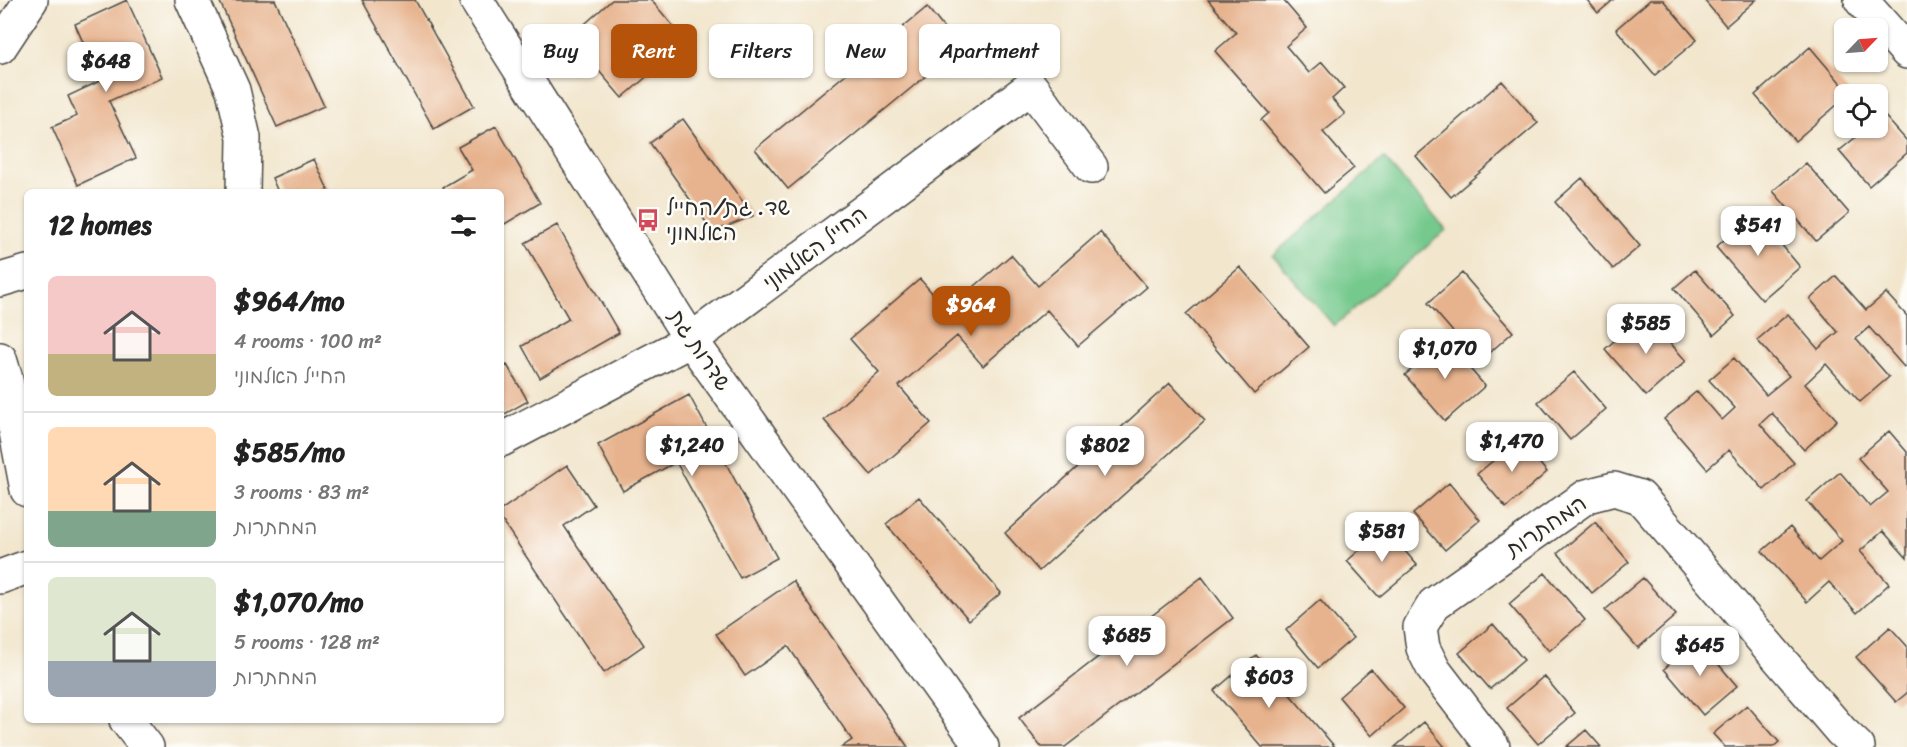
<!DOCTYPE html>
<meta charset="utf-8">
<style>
:root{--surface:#fff;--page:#f2f2f2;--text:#222;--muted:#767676;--line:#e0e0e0;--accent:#b45309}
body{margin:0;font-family:Sriracha,"Playpen Sans Hebrew",sans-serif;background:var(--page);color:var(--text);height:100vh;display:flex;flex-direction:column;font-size:22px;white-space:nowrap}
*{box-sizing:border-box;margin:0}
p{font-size:20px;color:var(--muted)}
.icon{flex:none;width:33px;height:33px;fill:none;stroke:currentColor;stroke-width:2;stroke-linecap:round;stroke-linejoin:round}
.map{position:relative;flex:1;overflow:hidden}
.details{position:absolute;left:24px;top:189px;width:480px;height:534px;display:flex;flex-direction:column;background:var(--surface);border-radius:9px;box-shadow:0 2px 4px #0004}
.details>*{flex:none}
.banner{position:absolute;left:522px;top:24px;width:570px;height:54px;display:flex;gap:12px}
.needle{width:39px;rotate:65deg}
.fabs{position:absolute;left:1834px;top:18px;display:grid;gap:12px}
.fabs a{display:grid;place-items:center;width:54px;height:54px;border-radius:9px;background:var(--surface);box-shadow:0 2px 4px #0004;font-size:30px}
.price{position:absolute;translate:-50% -51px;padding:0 14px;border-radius:12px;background:#fff;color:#222;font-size:20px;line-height:39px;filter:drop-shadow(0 2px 3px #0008)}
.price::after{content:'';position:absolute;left:50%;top:36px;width:18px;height:14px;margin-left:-9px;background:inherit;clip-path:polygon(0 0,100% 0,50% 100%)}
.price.active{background:var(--accent);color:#fff}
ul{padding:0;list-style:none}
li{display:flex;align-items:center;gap:18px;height:150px;padding:0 24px}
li+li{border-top:2px solid var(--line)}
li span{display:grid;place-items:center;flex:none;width:168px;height:120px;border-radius:9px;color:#555}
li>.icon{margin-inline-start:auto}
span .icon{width:72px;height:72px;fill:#fffc;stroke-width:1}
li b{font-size:26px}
h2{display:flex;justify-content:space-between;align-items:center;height:72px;padding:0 24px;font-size:26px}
.tag{padding:0 21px;border-radius:9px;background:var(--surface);box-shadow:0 2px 4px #0004;font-size:21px;line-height:54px}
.tag.active{background:var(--accent);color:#fff}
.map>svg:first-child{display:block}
.pitch{fill:#75c98d;stroke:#507a5c;stroke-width:1.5}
.building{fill:#e7b38e}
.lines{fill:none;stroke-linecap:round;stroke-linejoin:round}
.minor-casing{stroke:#494743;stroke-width:36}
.minor{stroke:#fff;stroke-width:33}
.labels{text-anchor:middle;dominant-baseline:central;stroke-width:5;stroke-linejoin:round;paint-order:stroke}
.poi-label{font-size:22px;fill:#2b2b2b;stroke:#fdfcf7;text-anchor:start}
.street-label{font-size:22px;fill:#2b2b2b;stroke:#fdfcf7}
</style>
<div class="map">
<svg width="1907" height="747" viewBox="0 0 1907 747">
<rect width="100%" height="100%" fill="#fdfcf7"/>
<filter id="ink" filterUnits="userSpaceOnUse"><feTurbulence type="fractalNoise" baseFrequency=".0167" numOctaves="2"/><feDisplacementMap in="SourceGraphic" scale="12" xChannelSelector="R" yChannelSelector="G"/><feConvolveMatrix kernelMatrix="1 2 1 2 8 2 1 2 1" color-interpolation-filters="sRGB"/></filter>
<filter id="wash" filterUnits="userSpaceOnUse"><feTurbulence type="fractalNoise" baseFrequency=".008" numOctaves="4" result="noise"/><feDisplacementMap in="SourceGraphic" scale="24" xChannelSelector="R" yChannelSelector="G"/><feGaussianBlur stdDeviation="1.35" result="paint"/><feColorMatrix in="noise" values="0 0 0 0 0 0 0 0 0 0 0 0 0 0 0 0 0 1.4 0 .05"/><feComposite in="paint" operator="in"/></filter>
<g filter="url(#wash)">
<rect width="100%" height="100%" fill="#f2e6cd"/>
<path class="pitch" d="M 1384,158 L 1446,230 L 1334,326 L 1273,255 Z"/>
<g id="blocks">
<path class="building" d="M 127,0 L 162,77 L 109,101 L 136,158 L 78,185 L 52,127 L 77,116 L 68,96 L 100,81 L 75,24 Z
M 219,0 L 275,0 L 324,106 L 277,127 Z
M 362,0 L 415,0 L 474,106 L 434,129 Z
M 612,0 L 651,0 L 687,42 L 622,98 L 570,37 Z
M 1208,0 L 1283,0 L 1307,28 L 1286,46 L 1309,73 L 1322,62 L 1344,88 L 1332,99 L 1345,114 L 1323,132 L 1354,168 L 1324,193 L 1261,120 L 1269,113 L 1215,51 L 1236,33 Z
M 1587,0 L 1613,0 L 1598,13 Z
M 1650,0 L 1663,0 L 1697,40 L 1655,75 L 1616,29 Z
M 1704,0 L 1756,0 L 1726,26 Z
M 927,7 L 960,48 L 788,189 L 755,149 Z
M 1810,47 L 1850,94 L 1845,94 L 1845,98 L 1795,141 L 1755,95 Z
M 1502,81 L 1538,123 L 1451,197 L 1416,156 Z
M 1883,114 L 1907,141 L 1907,153 L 1869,186 L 1839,151 L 1867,128 L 1878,128 L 1878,118 Z
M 683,119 L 753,216 L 713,232 L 650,143 Z
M 496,126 L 540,203 L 503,225 L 501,221 L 501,192 L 446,192 L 443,187 L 472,170 L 458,147 Z
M 314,159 L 329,192 L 278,192 L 272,178 Z
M 1806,163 L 1849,213 L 1816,241 L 1773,191 Z
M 1582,178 L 1640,246 L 1613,269 L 1555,202 Z
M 1755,213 L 1800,267 L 1762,300 L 1716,247 Z
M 557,225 L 619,333 L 540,378 L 522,346 L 569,319 L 525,243 Z
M 1100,232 L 1147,287 L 1078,346 L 1047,310 L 983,366 L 957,336 L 899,386 L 931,423 L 871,475 L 824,420 L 879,372 L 850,339 L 920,279 L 947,310 L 1011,255 L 1038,286 Z
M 1240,267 L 1309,347 L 1254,394 L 1186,314 Z
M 1695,270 L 1735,316 L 1714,335 L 1674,288 Z
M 1462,273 L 1513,332 L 1479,362 L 1428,303 Z
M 1836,276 L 1866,310 L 1886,293 L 1907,316 L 1907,365 L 1904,367 L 1869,327 L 1856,339 L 1889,377 L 1860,402 L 1826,364 L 1805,384 L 1837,420 L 1804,450 L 1772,413 L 1760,424 L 1794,463 L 1764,490 L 1729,450 L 1707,469 L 1664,419 L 1697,391 L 1722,420 L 1735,408 L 1709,380 L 1734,358 L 1766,395 L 1789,376 L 1757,340 L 1788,314 L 1818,349 L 1838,332 L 1810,299 Z
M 1645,314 L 1686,361 L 1646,396 L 1605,349 Z
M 1445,340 L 1485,386 L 1445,421 L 1405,375 Z
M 507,365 L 528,401 L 501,416 L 501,368 Z
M 1574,372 L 1606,409 L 1570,440 L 1538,402 Z
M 1170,383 L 1205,421 L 1039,571 L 1005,533 Z
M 689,395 L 777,558 L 740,578 L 676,462 L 623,491 L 598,445 Z
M 1889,431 L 1907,452 L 1907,558 L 1883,531 L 1860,551 L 1889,584 L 1857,613 L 1829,582 L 1807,602 L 1762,551 L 1790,527 L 1819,561 L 1842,541 L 1807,501 L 1840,472 L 1870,507 L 1888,492 L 1858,458 Z
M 1519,439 L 1547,472 L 1506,508 L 1477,474 Z
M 567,465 L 594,505 L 564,526 L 644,645 L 604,673 L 501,519 L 501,510 Z
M 1449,483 L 1480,520 L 1445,550 L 1413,514 Z
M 919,497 L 1001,593 L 969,620 L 886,524 Z
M 1595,522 L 1629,562 L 1592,593 L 1558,553 Z
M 1385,528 L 1417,565 L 1379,597 L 1347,561 Z
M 1545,573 L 1585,620 L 1549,651 L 1509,604 Z
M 1202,577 L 1233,618 L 1065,747 L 1041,747 L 1019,718 Z
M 1643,578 L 1676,615 L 1638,648 L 1605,610 Z
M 793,581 L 908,747 L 842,747 L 852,740 L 788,646 L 745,676 L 716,634 Z
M 1320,600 L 1353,638 L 1318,668 L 1286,630 Z
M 1493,624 L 1524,660 L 1490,689 L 1459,653 Z
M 1890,627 L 1907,646 L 1907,693 L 1896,702 L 1856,657 Z
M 1697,639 L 1737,686 L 1703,715 L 1664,669 Z
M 1256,655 L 1335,747 L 1262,747 L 1214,691 Z
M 1371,669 L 1404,708 L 1372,736 L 1339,697 Z
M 1544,676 L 1575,713 L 1538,744 L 1507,708 Z
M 1747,705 L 1779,742 L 1773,747 L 1725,747 L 1713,734 Z
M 1424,722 L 1445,747 L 1395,747 Z
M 1586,730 L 1601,747 L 1566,747 Z"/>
</g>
</g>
<g filter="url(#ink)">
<use href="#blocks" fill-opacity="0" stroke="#494743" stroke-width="1.5"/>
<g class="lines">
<g class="minor-casing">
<path id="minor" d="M 192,0 L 233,90 L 244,138 L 243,192
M 476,0 L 691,340 L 982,747
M 1861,0 L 1907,52
M 0,47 L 31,0
M 0,280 L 27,272
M 0,359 L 6,379 L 27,490
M 501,440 L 691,340 L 1031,87 L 1091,167
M 0,577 L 27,567
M 126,720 L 147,747
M 1493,747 L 1434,670 L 1423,648 L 1420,627 L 1434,604 L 1587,496 L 1614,489 L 1640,497 L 1841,731 L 1858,747"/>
</g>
<use href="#minor" class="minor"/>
</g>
</g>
<defs>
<g id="bus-bare" transform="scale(1.8)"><path d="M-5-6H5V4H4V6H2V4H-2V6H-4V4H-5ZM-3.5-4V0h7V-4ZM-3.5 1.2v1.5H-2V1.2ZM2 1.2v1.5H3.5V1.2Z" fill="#d1495b" stroke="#fdfcf7" stroke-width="2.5" paint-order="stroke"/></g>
</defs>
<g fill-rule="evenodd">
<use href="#bus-bare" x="648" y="220"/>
</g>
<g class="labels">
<g class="poi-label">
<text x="666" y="207">שד. גת/החייל<tspan x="666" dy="25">האלמוני</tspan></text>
</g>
<g class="street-label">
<text transform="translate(815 248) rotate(-37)">החייל האלמוני</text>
<text transform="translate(700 350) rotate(56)">שדרות גת</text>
<text transform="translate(1546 526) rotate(-34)">המחתרות</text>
</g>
</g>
</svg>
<div class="fabs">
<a><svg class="needle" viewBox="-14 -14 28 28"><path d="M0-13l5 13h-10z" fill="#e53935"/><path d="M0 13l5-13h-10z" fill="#767676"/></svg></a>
<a><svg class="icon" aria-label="locate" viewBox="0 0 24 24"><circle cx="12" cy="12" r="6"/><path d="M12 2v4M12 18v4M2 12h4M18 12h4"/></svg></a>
</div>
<b class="price" style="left:106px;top:93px">$648</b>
<b class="price" style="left:1758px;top:257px">$541</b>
<b class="price active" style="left:971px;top:337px">$964</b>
<b class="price" style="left:1646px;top:355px">$585</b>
<b class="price" style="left:1445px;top:380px">$1,070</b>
<b class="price" style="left:1512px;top:473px">$1,470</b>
<b class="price" style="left:692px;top:477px">$1,240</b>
<b class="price" style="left:1105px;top:477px">$802</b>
<b class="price" style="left:1382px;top:563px">$581</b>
<b class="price" style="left:1127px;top:667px">$685</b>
<b class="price" style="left:1700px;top:677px">$645</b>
<b class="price" style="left:1269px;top:709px">$603</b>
<div class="banner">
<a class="tag">Buy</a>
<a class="tag active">Rent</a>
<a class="tag">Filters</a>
<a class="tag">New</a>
<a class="tag">Apartment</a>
</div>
<section class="details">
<h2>12 homes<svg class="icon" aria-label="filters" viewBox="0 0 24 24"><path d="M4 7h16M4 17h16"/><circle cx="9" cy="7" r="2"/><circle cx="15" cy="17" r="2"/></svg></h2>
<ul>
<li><span style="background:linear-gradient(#f6c9c9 65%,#c2b280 0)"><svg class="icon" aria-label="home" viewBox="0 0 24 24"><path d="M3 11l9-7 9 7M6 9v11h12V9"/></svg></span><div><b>$964/mo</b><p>4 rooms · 100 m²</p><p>החייל האלמוני</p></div></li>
<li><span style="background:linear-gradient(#ffd9b3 70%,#7fa58c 0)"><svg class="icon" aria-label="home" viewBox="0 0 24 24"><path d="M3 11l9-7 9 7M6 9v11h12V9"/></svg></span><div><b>$585/mo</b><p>3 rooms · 83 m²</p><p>המחתרות</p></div></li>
<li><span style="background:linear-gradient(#dfe7d0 70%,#9aa5b1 0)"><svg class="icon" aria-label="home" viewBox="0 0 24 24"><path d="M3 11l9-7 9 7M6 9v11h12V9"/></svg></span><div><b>$1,070/mo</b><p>5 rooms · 128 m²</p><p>המחתרות</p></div></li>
</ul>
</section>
</div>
